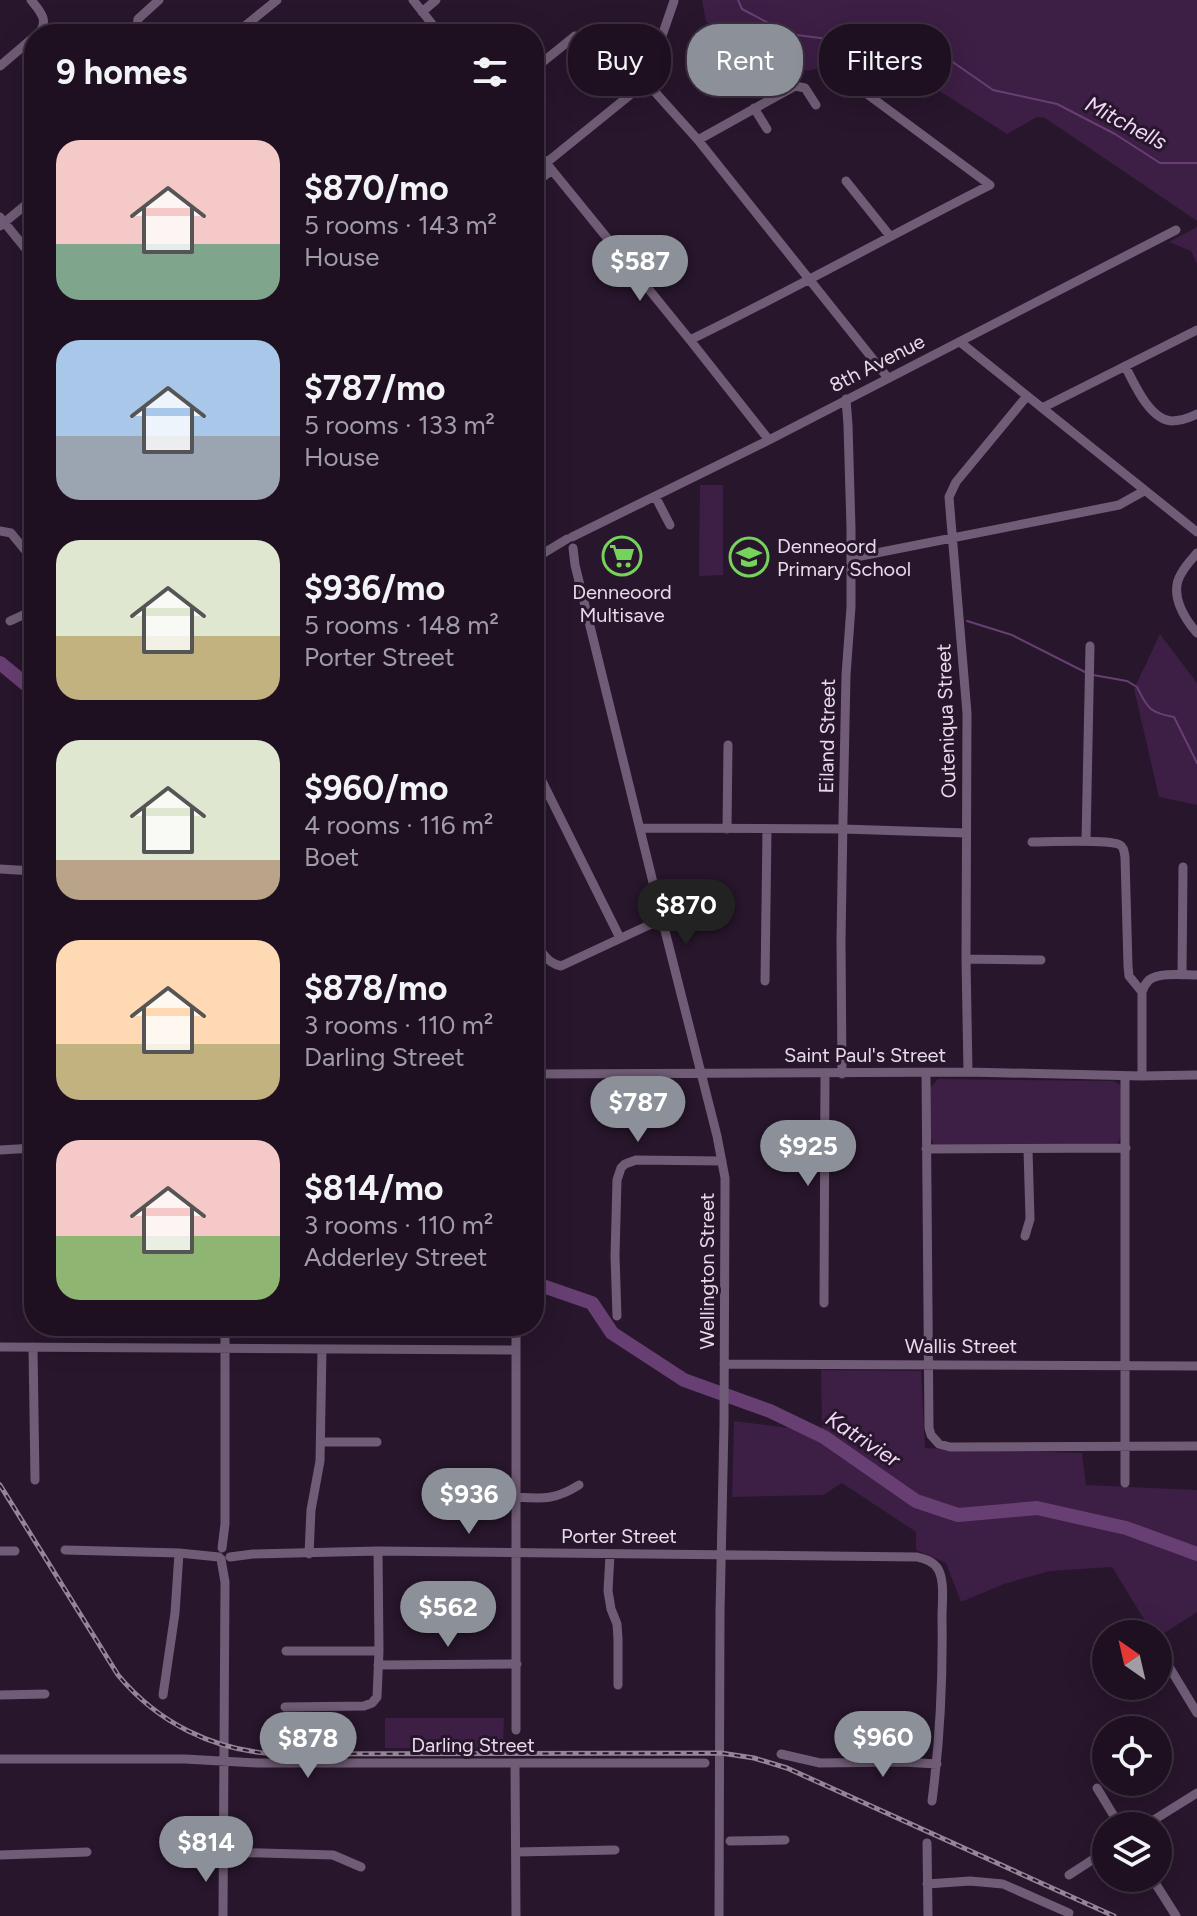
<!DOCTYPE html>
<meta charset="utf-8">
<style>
:root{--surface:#1e1021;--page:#2b1e2e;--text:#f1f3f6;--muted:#a19da5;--line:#3c303f;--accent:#8c9099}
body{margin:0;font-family:Figtree,sans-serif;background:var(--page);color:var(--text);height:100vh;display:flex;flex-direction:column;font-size:30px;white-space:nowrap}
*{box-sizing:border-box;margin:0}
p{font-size:26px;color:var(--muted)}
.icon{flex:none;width:44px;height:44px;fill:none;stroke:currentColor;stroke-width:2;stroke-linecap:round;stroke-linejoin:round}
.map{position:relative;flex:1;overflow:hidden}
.drawer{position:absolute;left:24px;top:24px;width:520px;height:1312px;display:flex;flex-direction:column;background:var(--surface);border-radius:32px;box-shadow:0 8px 32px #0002,0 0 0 2px var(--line)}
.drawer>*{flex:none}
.banner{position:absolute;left:568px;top:24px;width:508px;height:72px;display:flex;gap:16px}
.needle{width:52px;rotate:326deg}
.fabs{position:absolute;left:1092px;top:1620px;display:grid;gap:16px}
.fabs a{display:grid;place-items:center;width:80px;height:80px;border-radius:50%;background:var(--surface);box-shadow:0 8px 32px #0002,0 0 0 2px var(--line);font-size:40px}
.price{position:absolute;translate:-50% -68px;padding:0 18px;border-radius:28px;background:var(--accent);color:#fff;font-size:26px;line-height:52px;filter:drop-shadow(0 2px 4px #0008)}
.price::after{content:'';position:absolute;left:50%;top:48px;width:24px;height:18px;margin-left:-12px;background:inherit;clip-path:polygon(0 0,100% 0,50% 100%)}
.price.current{background:#222;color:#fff}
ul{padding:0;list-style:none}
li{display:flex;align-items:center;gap:24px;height:200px;padding:0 32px}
li span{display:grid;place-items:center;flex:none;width:224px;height:160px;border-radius:24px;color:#555}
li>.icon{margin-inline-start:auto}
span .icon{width:96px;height:96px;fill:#fffc;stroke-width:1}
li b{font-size:34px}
h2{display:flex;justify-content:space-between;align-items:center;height:96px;padding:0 32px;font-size:34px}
.chip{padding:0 28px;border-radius:32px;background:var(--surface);box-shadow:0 8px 32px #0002,0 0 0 2px var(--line);font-size:28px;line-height:72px}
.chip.current{background:var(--accent);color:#fff}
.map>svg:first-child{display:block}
.green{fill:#3d1e45}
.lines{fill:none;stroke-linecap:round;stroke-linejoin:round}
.stream{stroke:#683f73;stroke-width:2}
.river{stroke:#683f73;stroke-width:14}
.minor{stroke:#705c76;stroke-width:9}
.rail-casing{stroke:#948597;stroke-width:5}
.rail{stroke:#28162c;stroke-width:2;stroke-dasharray:6;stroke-linecap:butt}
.labels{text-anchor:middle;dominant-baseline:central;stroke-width:6;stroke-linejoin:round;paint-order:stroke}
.street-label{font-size:20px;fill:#e7dbea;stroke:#28162c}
.poi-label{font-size:20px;fill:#e7dbea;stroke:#28162c;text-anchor:start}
.water-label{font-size:22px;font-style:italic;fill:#f1d8f7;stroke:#28162c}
</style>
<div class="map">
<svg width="1197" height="1916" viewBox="0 0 1197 1916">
<rect width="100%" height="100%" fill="#28162c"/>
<path class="green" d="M 702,0 L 1197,0 L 1197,221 L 1045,118 L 1037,117 L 1007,134 L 927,83 L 920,87 L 885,50 L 808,71 L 706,22 Z
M 1197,227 L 1197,264 L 1191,251 L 1169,242 Z
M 700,485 L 723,485 L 723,575 L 699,576 Z
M 1160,634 L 1197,683 L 1197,805 L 1159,797 L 1134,689 Z
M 938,1079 L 1114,1081 L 1120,1085 L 1122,1089 L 1121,1137 L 1117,1144 L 934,1145 L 930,1136 L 930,1088 Z
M 821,1370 L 921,1371 L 925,1448 L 1082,1453 L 1086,1485 L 1197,1490 L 1197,1612 L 1158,1637 L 1158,1634 L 1153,1634 L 1112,1567 L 1050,1571 L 1004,1584 L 961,1602 L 946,1563 L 916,1550 L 916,1532 L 842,1483 L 823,1495 L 732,1497 L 734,1421 L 822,1432 Z
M 385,1718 L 504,1718 L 503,1749 L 385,1748 Z"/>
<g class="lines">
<path class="stream" d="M 738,0 L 742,9 L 789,34 L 844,41 L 898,30 L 947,58 L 993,90 L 1057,104 L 1115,134 L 1160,163 L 1197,163
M 967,621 L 1012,635 L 1087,673
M 1093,675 L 1127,681 L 1137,687 C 1147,707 1149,713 1174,717 L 1197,763"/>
<path class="river" d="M 0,663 L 34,691
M 534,1283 L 592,1303 L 612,1333 L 684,1380 L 770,1411 L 824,1437 L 916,1501 L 958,1515 L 1037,1508 L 1126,1528 L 1197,1554"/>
<path class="minor" d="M 31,0 C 40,11 50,21 38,34
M 413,0 L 440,34
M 422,12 L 436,0
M 140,34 L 137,27 L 138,19 L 159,0
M 235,34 L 277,0
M 0,66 L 34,37
M 534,69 L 575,36
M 646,82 L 698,140 L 888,378
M 754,108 L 767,129
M 698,140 L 795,86 L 805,88 L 816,105
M 534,148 L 690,340 L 769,440
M 546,163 L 646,82 L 674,1
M 846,181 L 890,236
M 534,184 L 552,170
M 0,217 L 34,259
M 0,226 L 34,198
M 690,340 C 791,291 889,236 990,185 L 867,94
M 960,342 L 1197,532
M 1125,366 C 1134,383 1149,419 1171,421 C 1180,421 1189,418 1197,414
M 1042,408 L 1197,330
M 655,496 L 670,525
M 0,531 L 11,533 L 34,561
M 572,537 L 769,440 L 1176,230
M 573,548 L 575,565 L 662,919 L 717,1136 L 725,1178 L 725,1190 L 724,1424 L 720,1613 L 719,1916
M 1197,553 C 1192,559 1185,566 1181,574 C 1169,594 1184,618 1197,633
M 851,558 L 1119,505 L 1144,491
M 534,559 L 567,539
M 10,621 L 34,610
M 534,765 L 620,938
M 641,828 L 843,829 L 966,833
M 727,829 L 728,745
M 1086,841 L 1090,646
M 1032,842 C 1046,842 1110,839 1120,845 C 1124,847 1124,852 1125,857 L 1128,966 L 1129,976 L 1142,992
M 0,869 L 34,871
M 534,936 C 539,949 546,963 561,966 L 662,919
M 966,959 L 1041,960
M 1182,975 L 1183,867
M 765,981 L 767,829
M 968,1072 L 966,959 L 967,713 L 949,497 L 956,482 L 1027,396
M 534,1074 L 968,1072 L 1142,1076 L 1197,1075
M 842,1074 L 841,941 L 843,819 L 846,675 L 851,607 L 851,528 L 848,425 L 846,399
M 926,1074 L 929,1428 L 931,1435 L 939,1444 L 950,1447 L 1197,1446
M 1142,1076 L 1142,992 C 1143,989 1146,983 1149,980 C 1160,972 1184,975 1197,975
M 926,1149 L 1126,1148
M 0,1150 L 34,1148
M 1025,1236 L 1030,1219 L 1028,1149
M 824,1303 L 825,1073
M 617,1316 L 615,1256 L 617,1180 L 621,1168 L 625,1164 L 636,1160 L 722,1161
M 0,1347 L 516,1350
M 33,1347 L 35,1480
M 724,1364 L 1197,1366
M 321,1442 L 377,1442
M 1125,1483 L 1125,1076
M 516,1497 C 544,1499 555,1500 579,1485
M 222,1548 L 225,1524 L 225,1326
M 65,1550 L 179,1553 L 219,1557
M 0,1551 L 15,1551
M 309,1554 L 311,1510 L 320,1461 L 322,1349
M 610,1555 L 608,1591 L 611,1609 L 617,1624 L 618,1639 L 618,1685
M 230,1557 L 253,1554 L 378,1551 L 917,1557 C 925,1559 933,1561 938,1569 C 945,1581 942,1603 942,1617 C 943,1679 940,1740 932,1801
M 221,1559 L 225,1582 L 223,1916
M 286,1651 L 379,1651
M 1162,1655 L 1197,1713
M 378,1665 L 517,1664
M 0,1695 L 45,1694
M 163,1695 L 175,1613 L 179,1553
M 285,1707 L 364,1706 L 372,1703 L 377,1697 L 379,1651 L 378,1551
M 516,1730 L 516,1326
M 781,1754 L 820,1763 L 903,1762 L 937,1764
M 0,1759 L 185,1759 L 257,1763 L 705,1763
M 515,1763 L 516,1916
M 1097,1788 L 1120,1826
M 1144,1826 L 1197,1793
M 730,1841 L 785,1840
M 927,1843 L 928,1916
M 222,1852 L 333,1855 L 361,1867
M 516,1852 L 615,1850
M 0,1855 L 87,1852
M 1069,1875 L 1106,1851
M 1152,1878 L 1176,1916
M 927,1884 L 970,1881 L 1003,1884 L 1069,1913"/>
<g class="rail-casing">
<path id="rail" d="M 0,1485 L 118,1675 C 158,1723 213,1750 275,1754 L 721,1753 L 754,1758 L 787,1768 L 1114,1916"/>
</g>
<use href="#rail" class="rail"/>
</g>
<defs>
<g id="supermarket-ring" transform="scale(2)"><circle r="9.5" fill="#28162c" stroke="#75d25a" stroke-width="1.5"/><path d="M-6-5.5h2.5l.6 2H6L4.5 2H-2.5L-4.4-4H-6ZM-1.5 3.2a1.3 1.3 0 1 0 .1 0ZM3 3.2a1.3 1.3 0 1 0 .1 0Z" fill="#75d25a"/></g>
<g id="school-ring" transform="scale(2)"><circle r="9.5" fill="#28162c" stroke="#75d25a" stroke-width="1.5"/><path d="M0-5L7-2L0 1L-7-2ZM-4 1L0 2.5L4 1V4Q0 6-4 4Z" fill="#75d25a"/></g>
</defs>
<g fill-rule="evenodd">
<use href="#supermarket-ring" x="622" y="556"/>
<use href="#school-ring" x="749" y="557"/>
</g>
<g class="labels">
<g class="street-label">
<text transform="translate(877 363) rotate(-27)">8th Avenue</text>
<text transform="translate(946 721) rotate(-92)">Outeniqua Street</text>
<text transform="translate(827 736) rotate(-89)">Eiland Street</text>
<text x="865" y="1055">Saint Paul's Street</text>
<text transform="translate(707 1271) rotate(-90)">Wellington Street</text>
<text x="961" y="1346">Wallis Street</text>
<text x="619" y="1536">Porter Street</text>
<text x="473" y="1745">Darling Street</text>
</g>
<g class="poi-label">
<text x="777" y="546">Denneoord<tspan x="777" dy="23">Primary School</tspan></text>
<text x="622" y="592" text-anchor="middle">Denneoord<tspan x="622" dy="23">Multisave</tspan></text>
</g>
<g class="water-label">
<text transform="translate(1126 123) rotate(28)">Mitchells</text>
<text transform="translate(863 1439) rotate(33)">Katrivier</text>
</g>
</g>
</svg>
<div class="fabs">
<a><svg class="needle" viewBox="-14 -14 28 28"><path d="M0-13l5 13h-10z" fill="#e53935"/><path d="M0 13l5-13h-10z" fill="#a19da5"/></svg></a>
<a><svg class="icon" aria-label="locate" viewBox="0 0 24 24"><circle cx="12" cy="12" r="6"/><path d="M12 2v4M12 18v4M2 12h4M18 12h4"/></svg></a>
<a><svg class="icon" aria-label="layers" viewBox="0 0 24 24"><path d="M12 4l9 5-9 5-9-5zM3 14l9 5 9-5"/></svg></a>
</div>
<b class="price" style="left:640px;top:303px">$587</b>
<b class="price current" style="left:686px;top:947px">$870</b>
<b class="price" style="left:638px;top:1144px">$787</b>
<b class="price" style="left:808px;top:1188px">$925</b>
<b class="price" style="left:469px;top:1536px">$936</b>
<b class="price" style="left:448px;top:1649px">$562</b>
<b class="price" style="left:883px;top:1779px">$960</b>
<b class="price" style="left:308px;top:1780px">$878</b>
<b class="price" style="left:206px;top:1884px">$814</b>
<div class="banner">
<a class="chip">Buy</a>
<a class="chip current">Rent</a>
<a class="chip">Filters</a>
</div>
<section class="drawer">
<h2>9 homes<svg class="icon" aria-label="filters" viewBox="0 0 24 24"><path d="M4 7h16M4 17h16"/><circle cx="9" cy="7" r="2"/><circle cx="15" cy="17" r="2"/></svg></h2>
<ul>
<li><span style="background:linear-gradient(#f6c9c9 65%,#7fa58c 0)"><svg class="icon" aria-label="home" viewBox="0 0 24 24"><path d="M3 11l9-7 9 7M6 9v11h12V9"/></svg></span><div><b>$870/mo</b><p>5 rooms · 143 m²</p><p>House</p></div></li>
<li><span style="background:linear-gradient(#a9c7e8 60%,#9aa5b1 0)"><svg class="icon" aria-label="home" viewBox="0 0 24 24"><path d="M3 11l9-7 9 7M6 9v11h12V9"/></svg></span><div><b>$787/mo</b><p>5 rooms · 133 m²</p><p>House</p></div></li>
<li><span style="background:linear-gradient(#dfe7d0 60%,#c2b280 0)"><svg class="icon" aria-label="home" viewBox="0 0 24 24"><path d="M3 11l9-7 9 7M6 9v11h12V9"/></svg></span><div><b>$936/mo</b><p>5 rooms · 148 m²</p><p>Porter Street</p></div></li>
<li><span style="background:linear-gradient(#dfe7d0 75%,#b9a48a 0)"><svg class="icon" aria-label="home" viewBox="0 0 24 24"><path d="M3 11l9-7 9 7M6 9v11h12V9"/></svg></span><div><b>$960/mo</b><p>4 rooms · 116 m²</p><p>Boet</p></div></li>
<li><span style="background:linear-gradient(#ffd9b3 65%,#c2b280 0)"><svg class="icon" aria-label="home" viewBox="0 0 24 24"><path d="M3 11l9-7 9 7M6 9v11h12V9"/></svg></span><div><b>$878/mo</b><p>3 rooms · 110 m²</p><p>Darling Street</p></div></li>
<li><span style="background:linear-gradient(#f6c9c9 60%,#8fb573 0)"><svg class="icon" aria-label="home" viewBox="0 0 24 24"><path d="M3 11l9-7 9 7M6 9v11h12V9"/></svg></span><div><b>$814/mo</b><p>3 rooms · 110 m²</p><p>Adderley Street</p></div></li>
</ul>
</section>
</div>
